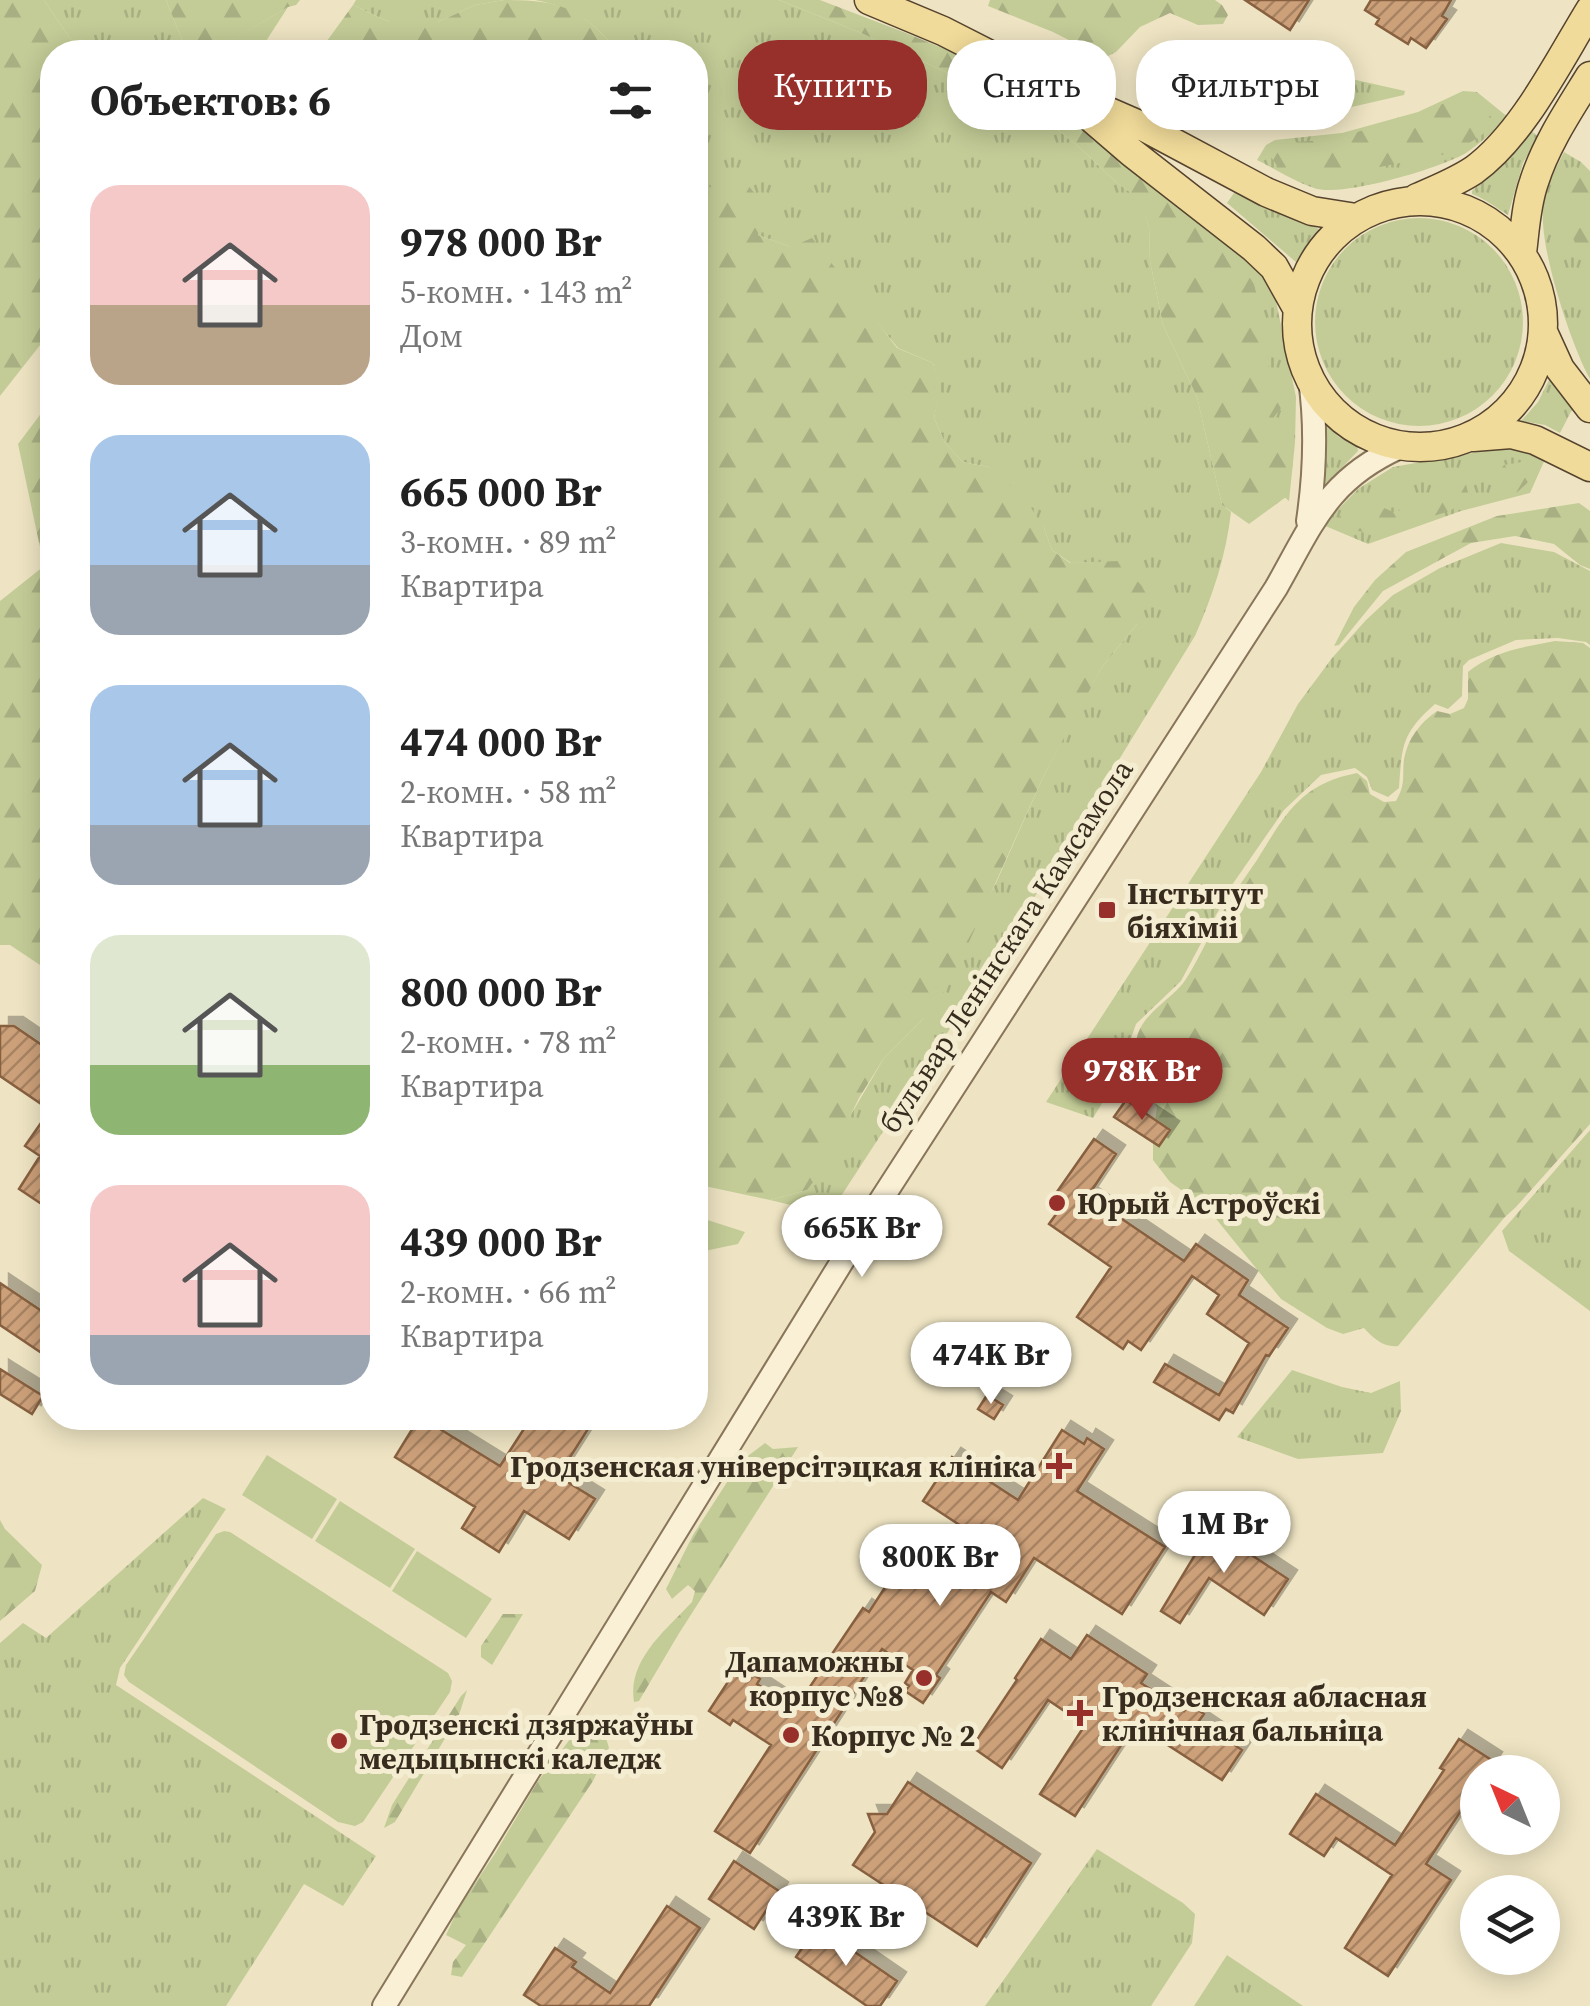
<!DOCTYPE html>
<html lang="ru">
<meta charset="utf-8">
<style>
:root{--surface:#fff;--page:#f2f2f2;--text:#222;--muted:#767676;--accent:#972f2a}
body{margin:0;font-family:"Source Serif 4",serif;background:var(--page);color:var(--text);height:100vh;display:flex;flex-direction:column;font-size:38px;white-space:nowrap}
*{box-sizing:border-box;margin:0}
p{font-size:32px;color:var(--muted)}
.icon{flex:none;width:55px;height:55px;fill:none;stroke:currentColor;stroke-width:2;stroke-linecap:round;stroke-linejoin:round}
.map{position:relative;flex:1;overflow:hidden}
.drawer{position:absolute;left:40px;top:40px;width:668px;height:1390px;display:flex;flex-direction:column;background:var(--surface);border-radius:40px;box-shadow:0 5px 25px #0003}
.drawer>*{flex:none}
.banner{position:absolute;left:738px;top:40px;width:702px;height:90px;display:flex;gap:20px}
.needle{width:65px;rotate:317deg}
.tools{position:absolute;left:1460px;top:1755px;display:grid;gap:20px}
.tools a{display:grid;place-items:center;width:100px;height:100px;border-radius:50%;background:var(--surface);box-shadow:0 5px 25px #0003;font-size:50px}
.price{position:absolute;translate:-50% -85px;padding:0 22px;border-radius:35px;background:#fff;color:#222;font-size:32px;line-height:65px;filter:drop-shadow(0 2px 5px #0008)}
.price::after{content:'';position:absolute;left:50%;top:60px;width:30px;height:22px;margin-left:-15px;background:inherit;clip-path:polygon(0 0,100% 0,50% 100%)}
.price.active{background:var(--accent);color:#fff}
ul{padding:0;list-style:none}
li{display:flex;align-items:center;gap:30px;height:250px;padding:0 50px}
li span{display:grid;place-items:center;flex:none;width:280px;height:200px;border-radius:30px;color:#555}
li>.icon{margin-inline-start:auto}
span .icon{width:120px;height:120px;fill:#fffc;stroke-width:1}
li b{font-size:42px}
h2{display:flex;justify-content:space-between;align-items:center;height:120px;padding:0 50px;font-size:42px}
.tag{padding:0 35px;border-radius:40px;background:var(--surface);box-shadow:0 5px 25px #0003;font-size:35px;line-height:90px}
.tag.active{background:var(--accent);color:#fff}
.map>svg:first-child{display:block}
.grass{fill:url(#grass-tufts)}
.forest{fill:url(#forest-firs)}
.pitch{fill:#c3cc97}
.building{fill:url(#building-hatch);stroke:#876040;stroke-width:2.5;filter:url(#shadow)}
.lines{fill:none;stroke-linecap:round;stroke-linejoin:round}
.minor-casing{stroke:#88755a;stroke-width:26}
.major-casing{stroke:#56432e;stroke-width:31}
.minor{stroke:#f9f0d6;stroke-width:22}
.major{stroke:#f1db9a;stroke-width:28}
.poi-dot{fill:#972f2a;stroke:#f5edd2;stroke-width:4}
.labels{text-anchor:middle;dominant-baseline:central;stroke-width:10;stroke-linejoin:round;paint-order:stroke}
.poi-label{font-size:30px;font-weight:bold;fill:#382c1e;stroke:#f5edd2;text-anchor:start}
.street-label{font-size:30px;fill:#382c1e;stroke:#f5edd2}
</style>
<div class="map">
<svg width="1590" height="2006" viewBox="0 0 1590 2006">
<defs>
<pattern id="grass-tufts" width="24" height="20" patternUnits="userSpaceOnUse" patternTransform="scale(2.5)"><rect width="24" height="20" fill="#c3cc97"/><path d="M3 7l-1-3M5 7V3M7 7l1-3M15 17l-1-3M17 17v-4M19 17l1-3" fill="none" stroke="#a8af82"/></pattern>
<pattern id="forest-firs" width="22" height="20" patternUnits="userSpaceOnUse" patternTransform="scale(2.5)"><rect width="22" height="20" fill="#c3cc97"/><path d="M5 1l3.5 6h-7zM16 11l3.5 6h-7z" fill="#a8af82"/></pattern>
<pattern id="building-hatch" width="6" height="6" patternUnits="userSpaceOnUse" patternTransform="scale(2.5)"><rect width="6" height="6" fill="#cca079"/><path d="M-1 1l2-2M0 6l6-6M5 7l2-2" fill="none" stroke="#a78363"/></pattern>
<filter id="shadow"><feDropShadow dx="9" dy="-9" stdDeviation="0" flood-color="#0004"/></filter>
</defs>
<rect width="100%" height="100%" fill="#eee4c3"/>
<path class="grass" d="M 44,0 L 166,0 L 182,40 L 215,50 L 288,7 L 259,52 L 74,52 L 71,40 Z
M 356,0 L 504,0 L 475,5 L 438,22 L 389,22 L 353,5 Z
M 535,0 L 779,0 L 859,32 L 1039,115 L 1079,147 L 1117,183 L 1139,198 L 1149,227 L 1150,261 L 1163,325 L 1197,397 L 1222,505 L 1231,512 C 1226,556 1213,595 1195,636 L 1018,924 L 832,1210 L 815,1211 L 770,1200 L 807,1190 L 884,1058 L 922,1020 L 996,883 L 1044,775 L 1078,710 L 1102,667 L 1137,624 L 1118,562 L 1071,563 L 1052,550 L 1044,528 L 989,467 L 963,462 L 945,443 L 934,418 L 939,391 L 933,363 L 898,348 L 858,300 L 791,247 L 758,235 L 709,188 L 701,162 L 695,157 L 695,52 L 618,52 C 593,21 575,8 535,0 Z
M 1316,71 L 1405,91 L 1404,95 L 1295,120 L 1289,118 L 1284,110 L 1308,72 Z
M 1463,91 L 1477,92 L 1509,118 C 1495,129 1481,143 1466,153 C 1441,168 1341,198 1314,188 C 1295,182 1275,169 1257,160 L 1266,145 L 1275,140 L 1342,133 L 1418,112 Z
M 1530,130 L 1538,136 L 1523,163 L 1508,215 C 1496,208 1486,199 1472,194 L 1472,191 L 1505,160 Z
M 1564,152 L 1581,162 L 1590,171 L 1590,379 C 1571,345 1540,250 1543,211 C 1544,190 1555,170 1564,152 Z
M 1236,190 L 1319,229 L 1297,263 L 1227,203 Z
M1315 322a104 104 0 1 1 208 0a104 104 0 1 1-208 0Z
M 1213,227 L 1265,274 L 1276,301 L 1296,397 L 1295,443 L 1289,501 L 1255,473 Z
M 1550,378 L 1562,395 L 1574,406 L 1560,433 L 1545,425 L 1521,421 L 1538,402 Z
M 1322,422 L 1339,437 L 1357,446 L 1358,451 L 1324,486 L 1317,486 Z
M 1522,448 L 1546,457 L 1530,493 L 1461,511 L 1368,544 L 1323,525 L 1358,489 L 1393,467 L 1495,449 Z
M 1501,543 L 1554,552 L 1590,571 L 1590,645 L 1586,642 L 1558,638 L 1516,640 L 1469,660 L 1463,666 L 1462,696 L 1448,709 L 1435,704 C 1402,733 1402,745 1399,788 L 1388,797 L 1372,790 L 1367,777 L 1355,768 L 1321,775 L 1284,810 L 1232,885 L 1181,981 L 1136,1024 L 1117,1079 L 1093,1118 L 1046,1102 L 1261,772 L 1298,704 L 1332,658 L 1366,620 L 1393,595 L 1440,568 Z
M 1590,1130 L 1590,1311 L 1509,1251 L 1502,1231 Z
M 1292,1370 L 1342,1387 L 1371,1393 L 1400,1381 L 1401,1411 L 1383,1453 L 1298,1459 L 1237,1437 Z
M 203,1498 L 226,1509 L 120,1668 L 116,1685 L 376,1856 L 343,1906 L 304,1884 L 226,2006 L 0,2006 L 0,1643 L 23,1623 L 46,1638 Z
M 1097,1849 L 1183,1903 L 1195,1914 L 1192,1943 L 1151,2006 L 985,2006 Z
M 1227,1955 L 1303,2006 L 1194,2006 Z"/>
<path class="forest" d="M 0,0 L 44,0 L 71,40 L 74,52 L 52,52 L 52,330 L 0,396 Z
M 166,0 L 300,0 L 296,5 L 288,7 L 216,50 L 182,40 Z
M 504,0 C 561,0 582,8 618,52 L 319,52 L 353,5 L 389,22 L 438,22 L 475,5 Z
M 779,0 L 820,0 L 906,33 L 964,57 L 1052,103 L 1085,127 L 1125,165 L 1180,200 L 1231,247 L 1254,284 L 1265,330 L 1269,374 L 1294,392 L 1273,418 L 1293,464 L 1286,497 L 1249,524 L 1222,505 L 1197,397 L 1163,325 L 1150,261 L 1149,227 L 1138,198 L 1117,183 L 1079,147 L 1039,115 L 859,32 Z
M 990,0 L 1215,0 L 1222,5 L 1228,15 L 1223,24 L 1198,25 L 1170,13 L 1140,27 L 1116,52 L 1104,58 L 1053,32 L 988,6 Z
M 1465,97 L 1480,101 L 1494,121 L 1483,134 L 1456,152 L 1339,175 L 1318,182 L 1280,170 L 1271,157 L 1271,144 L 1336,139 L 1382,124 L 1416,126 L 1429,108 Z
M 695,157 L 701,161 L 710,188 L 747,184 L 765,206 L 758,235 L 791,247 L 812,238 L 897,348 L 933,363 L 940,391 L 934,418 L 945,443 L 963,462 L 989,467 L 1024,497 L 1044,528 L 1052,550 L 1070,563 L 1118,561 L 1141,585 L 1148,597 L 1137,624 L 1102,667 L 1044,775 L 951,982 L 922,1020 L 884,1058 L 859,1098 L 827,1164 L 807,1190 L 770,1200 L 695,1184 Z
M 1575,165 L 1590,186 L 1590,292 L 1585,270 L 1559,200 L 1564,175 Z
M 52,399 L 52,973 L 10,945 L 0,945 L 0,601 L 44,566 L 18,444 Z
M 1533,460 C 1538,476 1526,484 1515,494 L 1499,493 L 1496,476 L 1504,465 Z
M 1464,476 L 1469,497 L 1450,511 L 1390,529 L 1364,532 L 1346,529 L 1338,518 L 1352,500 L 1373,503 L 1393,512 L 1422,505 L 1436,490 Z
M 1579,503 L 1590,511 L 1590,569 L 1580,565 L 1554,544 L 1515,536 L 1471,543 L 1383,591 L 1339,645 L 1334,646 L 1354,607 L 1375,580 L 1406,552 L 1497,516 Z
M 1555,641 L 1583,643 L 1590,648 L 1590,1124 L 1516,1207 L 1504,1218 L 1398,1346 C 1384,1348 1373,1338 1364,1328 L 1343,1334 L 1327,1328 L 1281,1299 L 1208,1209 L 1170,1182 L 1153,1160 L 1153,1135 L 1157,1107 C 1141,1079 1127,1073 1137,1037 C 1143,1012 1173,999 1186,979 C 1201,955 1212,929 1227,905 C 1236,889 1247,875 1257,860 C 1285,815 1300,784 1357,773 L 1367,781 L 1370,794 L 1384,802 L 1396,801 C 1406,784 1402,777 1404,759 C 1408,738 1420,723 1437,711 L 1450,714 L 1464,708 L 1468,699 L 1468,672 C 1493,651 1524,647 1555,641 Z
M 695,1216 L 745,1232 L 738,1244 L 695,1253 Z
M 765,1443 L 773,1449 L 798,1447 L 678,1635 L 639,1701 L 634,1702 C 627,1660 666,1630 692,1602 L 695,1591 L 688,1585 L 672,1599 L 666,1589 L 693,1535 L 740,1462 Z
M 0,1520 L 5,1529 L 42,1565 L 35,1591 L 0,1621 Z
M 503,1614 L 523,1614 L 492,1665 L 481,1657 L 481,1646 Z
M 467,1690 L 459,1715 L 395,1822 L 384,1828 L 392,1805 L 461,1696 Z
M 593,1728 L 606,1738 L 609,1748 L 593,1781 L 462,1977 L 451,1975 L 453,1962 L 466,1945 L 446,1935 L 458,1909 L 496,1852 L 538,1781 L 577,1730 Z"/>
<path class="pitch" d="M 267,1455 L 337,1499 L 312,1539 L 242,1495 Z
M 340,1501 L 415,1549 L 390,1588 L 315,1541 Z
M 224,1531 L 230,1532 L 448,1673 L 452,1681 L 450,1692 L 363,1822 L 355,1826 L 338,1822 L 129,1682 L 124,1675 L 126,1665 L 216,1534 Z
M 417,1551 L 492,1599 L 466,1638 L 392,1591 Z"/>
<path class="building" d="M 1245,0 L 1309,0 L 1290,30 Z
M 1371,0 L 1451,0 L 1442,16 L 1447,19 L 1426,48 L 1411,38 L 1408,44 L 1376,24 L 1379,19 L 1365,10 Z
M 0,1026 L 14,1026 L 52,1052 L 52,1211 L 19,1189 L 40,1156 L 25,1146 L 50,1110 L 0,1076 Z
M 1126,1100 L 1170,1130 L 1159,1146 L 1114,1117 Z
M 1094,1139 L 1116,1154 L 1088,1196 L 1184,1261 L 1196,1244 L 1248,1280 L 1239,1295 L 1288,1328 L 1269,1356 L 1266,1355 L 1233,1413 L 1226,1409 L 1219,1420 L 1154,1382 L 1165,1364 L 1219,1395 L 1249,1343 L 1207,1314 L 1219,1295 L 1192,1276 L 1141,1350 L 1128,1341 L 1123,1349 L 1077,1317 L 1111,1267 L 1049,1224 L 1062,1206 L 1052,1199 Z
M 0,1283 L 52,1318 L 52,1360 L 0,1325 Z
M 0,1369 L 43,1396 L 32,1414 L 0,1394 Z
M 987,1395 L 1003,1405 L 994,1419 L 978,1409 Z
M 419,1418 L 422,1418 L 500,1466 L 531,1418 L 595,1418 L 558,1476 L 595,1499 L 569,1539 L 524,1511 L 499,1552 L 462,1528 L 475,1507 L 395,1457 Z
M 1062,1430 L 1084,1444 L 1087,1438 L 1104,1449 L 1077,1491 L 1165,1547 L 1122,1614 L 1034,1558 L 1006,1602 L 991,1592 L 936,1675 L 940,1678 L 923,1703 L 905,1691 L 909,1686 L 905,1683 L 913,1670 L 882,1649 L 750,1853 L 715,1831 L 771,1745 L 733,1720 L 730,1725 L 709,1711 L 739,1665 L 760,1679 L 757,1684 L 795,1709 L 863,1608 L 869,1612 L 895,1572 L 889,1568 L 910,1537 L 969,1578 L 990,1545 L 923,1501 L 952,1457 L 1018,1500 Z
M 1197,1526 L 1212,1536 L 1215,1531 L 1288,1579 L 1264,1615 L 1209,1578 L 1180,1623 L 1161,1611 L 1198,1550 L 1187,1543 Z
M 1087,1635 L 1147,1674 L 1141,1683 L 1184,1711 L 1189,1704 L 1204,1714 L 1199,1721 L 1242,1750 L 1222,1780 L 1135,1724 L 1075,1816 L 1040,1794 L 1085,1725 L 1048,1700 L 1002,1768 L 972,1747 L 1017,1680 L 1015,1678 L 1041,1639 L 1071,1659 Z
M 1459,1739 L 1493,1761 L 1486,1772 L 1478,1772 L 1478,1785 L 1426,1864 L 1451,1880 L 1388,1976 L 1345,1948 L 1392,1875 L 1336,1838 L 1324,1856 L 1290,1834 L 1316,1794 L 1395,1845 L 1444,1770 L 1440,1768 Z
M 908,1782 L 1031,1863 L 977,1946 L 853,1865 L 875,1832 L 868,1814 L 887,1814 Z
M 734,1861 L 779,1891 L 754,1929 L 709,1899 Z
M 667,1906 L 700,1928 L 649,2006 L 541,2006 L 524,1995 L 555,1948 L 576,1962 L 572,1967 L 610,1993 Z
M 817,1926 L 897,1981 L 880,2006 L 867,2006 L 796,1957 Z"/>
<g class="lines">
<g class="minor-casing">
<path id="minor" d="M 1308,521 C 1315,473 1317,429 1310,380
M 384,2006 L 859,1234 L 1276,588 C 1313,523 1328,479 1400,447"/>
</g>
<g class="major-casing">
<path id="major" d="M 869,0 L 943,31 L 1061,91 L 1146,128 L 1266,192 L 1312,211 L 1356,218
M 1081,109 L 1131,152 L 1254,248 L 1274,267 L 1297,308
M 1417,198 C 1436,190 1456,182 1474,170 C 1523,134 1558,62 1590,10
M1297 324a123 123 0 1 1 246 0a123 123 0 1 1-246 0Z
M 1522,253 C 1525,229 1526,205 1534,182 C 1546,144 1569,110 1590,76
M 1544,334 L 1560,369 L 1590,408
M 1473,437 L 1511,434 L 1535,440 L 1590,467"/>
</g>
<use href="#minor" class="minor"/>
<use href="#major" class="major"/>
</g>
<g class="poi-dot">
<rect x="1097" y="900" width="20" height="20" rx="5"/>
<circle cx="1057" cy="1203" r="10"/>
<path d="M1054 1451h10v10h10v10h-10v10h-10v-10h-10v-10h10z"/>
<circle cx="924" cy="1678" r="10"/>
<path d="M1075 1698h10v10h10v10h-10v10h-10v-10h-10v-10h10z"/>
<circle cx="791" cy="1735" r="10"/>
<circle cx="339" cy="1741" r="10"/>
</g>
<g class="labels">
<g class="poi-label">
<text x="1127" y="893">Інстытут<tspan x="1127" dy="34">біяхіміі</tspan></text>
<text x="1077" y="1203">Юрый Астроўскі</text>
<text x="1036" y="1466" text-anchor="end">Гродзенская універсітэцкая клініка</text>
<text x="904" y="1661" text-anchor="end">Дапаможны<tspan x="904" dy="34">корпус №8</tspan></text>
<text x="1102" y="1696">Гродзенская абласная<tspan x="1102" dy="34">клінічная бальніца</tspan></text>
<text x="359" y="1724">Гродзенскі дзяржаўны<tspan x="359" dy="34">медыцынскі каледж</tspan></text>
<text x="811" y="1735">Корпус № 2</text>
</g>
<g class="street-label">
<text transform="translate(1006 946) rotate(-57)">бульвар Ленінскага Камсамола</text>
</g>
</g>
</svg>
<div class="tools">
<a><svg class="needle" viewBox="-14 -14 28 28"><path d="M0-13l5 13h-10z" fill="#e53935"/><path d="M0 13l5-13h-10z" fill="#767676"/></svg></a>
<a><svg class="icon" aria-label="layers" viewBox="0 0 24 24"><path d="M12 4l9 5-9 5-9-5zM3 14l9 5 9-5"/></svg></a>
</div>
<b class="price active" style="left:1142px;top:1123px">978K Br</b>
<b class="price" style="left:862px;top:1280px">665K Br</b>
<b class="price" style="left:991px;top:1407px">474K Br</b>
<b class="price" style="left:1224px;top:1576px">1M Br</b>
<b class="price" style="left:940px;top:1609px">800K Br</b>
<b class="price" style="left:846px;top:1969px">439K Br</b>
<div class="banner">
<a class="tag active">Купить</a>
<a class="tag">Снять</a>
<a class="tag">Фильтры</a>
</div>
<section class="drawer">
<h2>Объектов: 6<svg class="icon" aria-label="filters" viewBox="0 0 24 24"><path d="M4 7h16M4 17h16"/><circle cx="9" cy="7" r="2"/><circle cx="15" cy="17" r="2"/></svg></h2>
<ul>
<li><span style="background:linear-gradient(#f6c9c9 60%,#b9a48a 0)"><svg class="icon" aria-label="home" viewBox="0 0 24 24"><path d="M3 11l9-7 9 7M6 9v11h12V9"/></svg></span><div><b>978 000 Br</b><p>5-комн. · 143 m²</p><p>Дом</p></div></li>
<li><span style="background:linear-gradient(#a9c7e8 65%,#9aa5b1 0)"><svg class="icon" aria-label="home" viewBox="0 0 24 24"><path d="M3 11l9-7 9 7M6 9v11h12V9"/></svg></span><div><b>665 000 Br</b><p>3-комн. · 89 m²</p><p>Квартира</p></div></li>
<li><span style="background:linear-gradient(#a9c7e8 70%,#9aa5b1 0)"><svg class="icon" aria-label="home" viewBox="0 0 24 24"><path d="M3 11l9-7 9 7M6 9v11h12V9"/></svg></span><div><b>474 000 Br</b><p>2-комн. · 58 m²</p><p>Квартира</p></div></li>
<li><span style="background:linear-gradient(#dfe7d0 65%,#8fb573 0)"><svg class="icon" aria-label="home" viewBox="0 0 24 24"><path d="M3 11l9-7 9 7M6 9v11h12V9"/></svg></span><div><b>800 000 Br</b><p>2-комн. · 78 m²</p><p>Квартира</p></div></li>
<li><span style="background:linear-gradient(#f6c9c9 75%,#9aa5b1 0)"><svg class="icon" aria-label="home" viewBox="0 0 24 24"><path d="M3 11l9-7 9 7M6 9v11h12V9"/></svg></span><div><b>439 000 Br</b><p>2-комн. · 66 m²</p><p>Квартира</p></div></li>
</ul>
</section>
</div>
